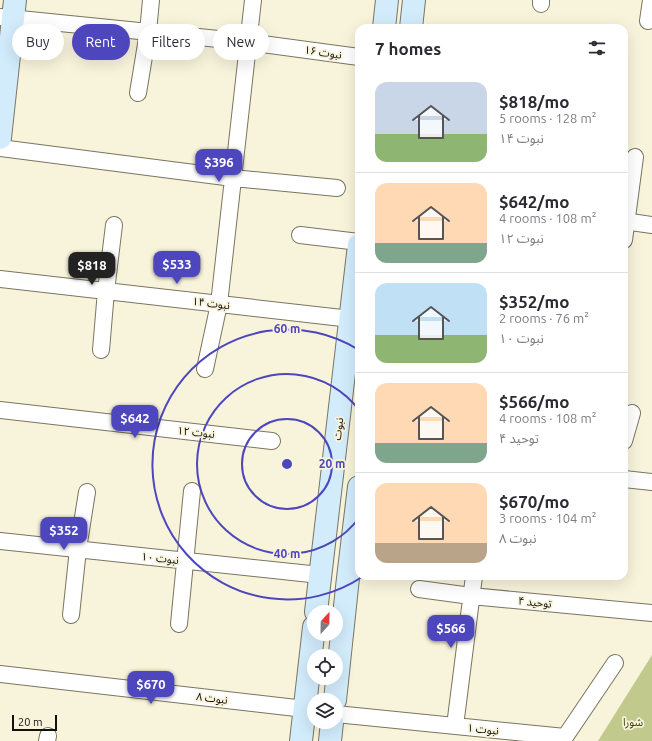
<!DOCTYPE html>
<meta charset="utf-8">
<style>
:root{--surface:#fff;--page:#f2f2f3;--text:#2b2b33;--muted:#7c7c81;--line:#e1e1e2;--accent:#4e46bd}
body{margin:0;font-family:Ubuntu,"Noto Sans Arabic",sans-serif;background:var(--page);color:var(--text);height:100vh;display:flex;flex-direction:column;font-size:15px;white-space:nowrap}
*{box-sizing:border-box;margin:0}
p{font-size:13px;color:var(--muted)}
.icon{flex:none;width:22px;height:22px;fill:none;stroke:currentColor;stroke-width:2;stroke-linecap:round;stroke-linejoin:round}
.map{position:relative;flex:1;overflow:hidden}
.sheet{position:absolute;left:355px;top:24px;width:273px;height:556px;display:flex;flex-direction:column;background:var(--surface);border-radius:12px;box-shadow:0 4px 16px #0002}
.sheet>*{flex:none}
.guide{position:absolute;left:12px;top:24px;width:283px;height:36px;display:flex;gap:8px}
.needle{width:26px;rotate:22deg}
.controls{position:absolute;left:307px;top:605px;display:grid;gap:8px}
.controls a{display:grid;place-items:center;width:36px;height:36px;border-radius:50%;background:var(--surface);box-shadow:0 4px 16px #0002;font-size:20px}
.scale{position:absolute;left:12px;bottom:10px;width:45px;box-sizing:border-box;padding-left:4px;border:2px solid #121008;border-top:0;font-size:11px;line-height:14px;white-space:nowrap;color:#121008;-webkit-text-stroke:3px #f8f3db;paint-order:stroke}
.price{position:absolute;translate:-50% -34px;padding:0 9px;border-radius:8px;background:var(--accent);color:#fff;font-size:13px;line-height:26px;filter:drop-shadow(0 1px 2px #0008)}
.price::after{content:'';position:absolute;left:50%;top:24px;width:12px;height:9px;margin-left:-6px;background:inherit;clip-path:polygon(0 0,100% 0,50% 100%)}
.price.selected{background:#222;color:#fff}
ul{padding:0;list-style:none}
li{display:flex;align-items:center;gap:12px;height:100px;padding:0 20px}
li+li{border-top:1px solid var(--line)}
li span{display:grid;place-items:center;flex:none;width:112px;height:80px;border-radius:12px;color:#555}
li>.icon{margin-inline-start:auto}
span .icon{width:48px;height:48px;fill:#fffc;stroke-width:1}
li b{font-size:17px}
h2{display:flex;justify-content:space-between;align-items:center;height:48px;padding:0 20px;font-size:17px}
.tag{padding:0 14px;border-radius:18px;background:var(--surface);box-shadow:0 4px 16px #0002;font-size:14px;line-height:36px}
.tag.selected{background:var(--accent);color:#fff}
.map>svg:first-child{display:block}
.green{fill:#c2c98d}
.lines{fill:none;stroke-linecap:round;stroke-linejoin:round}
.street-casing{stroke:#7a7560;stroke-width:18}
.secondary-casing{stroke:#7a7560;stroke-width:24}
.street{stroke:#fff;stroke-width:16}
.secondary{stroke:#d2ecfc;stroke-width:22}
.ring{fill:none;stroke:#4e46bd;stroke-width:2}
.labels{text-anchor:middle;dominant-baseline:central;stroke-width:3.5;stroke-linejoin:round;paint-order:stroke}
.street-label{font-size:11px;fill:#121008;stroke:#f8f3db}
.park-label{font-size:11px;fill:#42460e;stroke:#f8f3db}
.centre{fill:#4e46bd;stroke:#f8f3db;stroke-width:2}
.ring-label{font-size:12px;text-anchor:middle;font-weight:bold;fill:#4e46bd;stroke:#f8f3db;stroke-width:3.5;stroke-linejoin:round;paint-order:stroke}
</style>
<div class="map">
<svg width="652" height="741" viewBox="0 0 652 741">
<rect width="100%" height="100%" fill="#f8f3db"/>
<path class="green" d="M 652,655 L 652,741 L 598,741 Z"/>
<g class="lines">
<g class="street-casing">
<path id="street" d="M 541,4 L 541,0
M 0,17 L 248,42 L 359,57
M 648,21 L 651,0
M 138,93 L 148,32 L 151,0
M 0,148 L 233,178 L 337,188
M 624,221 L 652,225
M 300,235 L 359,242
M 624,240 L 635,157
M 0,279 L 351,319
M 101,350 L 106,291 L 114,225
M 205,369 L 219,304 L 253,0
M 0,410 L 272,441
M 624,441 L 632,413
M 624,479 L 652,482
M 0,541 L 320,575
M 419,589 L 471,596 L 652,613
M 71,615 L 78,549 L 87,492
M 179,624 L 192,491
M 0,674 L 305,709
M 336,714 L 565,737 L 615,663
M 455,726 L 474,576
M 47,741 L 48,736"/>
</g>
<g class="secondary-casing">
<path id="secondary" d="M 384,28 L 387,0
M 411,28 L 414,0
M 0,138 L 15,0
M 316,612 L 359,245
M 335,700 L 348,578 L 359,487
M 301,741 L 314,627
M 330,741 L 332,722"/>
</g>
<use href="#street" class="street"/>
<use href="#secondary" class="secondary"/>
</g>
<g class="ring">
<circle cx="287" cy="464" r="45"/>
<path d="M359 518A90 90 0 1 1 359 410"/>
<path d="M362 577A135 135 0 1 1 359 350"/>
</g>
<g class="labels">
<g class="street-label">
<text transform="translate(323 52) rotate(8)">نبوت ۱۶</text>
<text transform="translate(211 303) rotate(7)">نبوت ۱۴</text>
<text transform="translate(338 429) rotate(-83)">نبوت</text>
<text transform="translate(196 432) rotate(6)">نبوت ۱۲</text>
<text transform="translate(160 558) rotate(6)">نبوت ۱۰</text>
<text transform="translate(535 602) rotate(6)">توحید ۴</text>
<text transform="translate(212 698) rotate(7)">نبوت ۸</text>
<text transform="translate(483 729) rotate(6)">نبوت ۱</text>
</g>
<g class="park-label">
<text x="633" y="722">شورا</text>
</g>
</g>
<circle cx="287" cy="464" r="6" class="centre"/>
<g class="ring-label">
<text x="287" y="333">60 m</text>
<text x="332" y="468">20 m</text>
<text x="287" y="558">40 m</text>
</g>
</svg>
<div class="controls">
<a><svg class="needle" viewBox="-14 -14 28 28"><path d="M0-13l5 13h-10z" fill="#e53935"/><path d="M0 13l5-13h-10z" fill="#7c7c81"/></svg></a>
<a><svg class="icon" aria-label="locate" viewBox="0 0 24 24"><circle cx="12" cy="12" r="6"/><path d="M12 2v4M12 18v4M2 12h4M18 12h4"/></svg></a>
<a><svg class="icon" aria-label="layers" viewBox="0 0 24 24"><path d="M12 4l9 5-9 5-9-5zM3 14l9 5 9-5"/></svg></a>
</div>
<div class="scale">20 m</div>
<b class="price" style="left:219px;top:183px">$396</b>
<b class="price" style="left:177px;top:285px">$533</b>
<b class="price selected" style="left:92px;top:286px">$818</b>
<b class="price" style="left:135px;top:439px">$642</b>
<b class="price" style="left:64px;top:551px">$352</b>
<b class="price" style="left:451px;top:649px">$566</b>
<b class="price" style="left:151px;top:705px">$670</b>
<div class="guide">
<a class="tag">Buy</a>
<a class="tag selected">Rent</a>
<a class="tag">Filters</a>
<a class="tag">New</a>
</div>
<section class="sheet">
<h2>7 homes<svg class="icon" aria-label="filters" viewBox="0 0 24 24"><path d="M4 7h16M4 17h16"/><circle cx="9" cy="7" r="2"/><circle cx="15" cy="17" r="2"/></svg></h2>
<ul>
<li><span style="background:linear-gradient(#c9d6e8 65%,#8fb573 0)"><svg class="icon" aria-label="home" viewBox="0 0 24 24"><path d="M3 11l9-7 9 7M6 9v11h12V9"/></svg></span><div><b>$818/mo</b><p>5 rooms · 128 m²</p><p>نبوت ۱۴</p></div></li>
<li><span style="background:linear-gradient(#ffd9b3 75%,#7fa58c 0)"><svg class="icon" aria-label="home" viewBox="0 0 24 24"><path d="M3 11l9-7 9 7M6 9v11h12V9"/></svg></span><div><b>$642/mo</b><p>4 rooms · 108 m²</p><p>نبوت ۱۲</p></div></li>
<li><span style="background:linear-gradient(#bfe0f5 65%,#8fb573 0)"><svg class="icon" aria-label="home" viewBox="0 0 24 24"><path d="M3 11l9-7 9 7M6 9v11h12V9"/></svg></span><div><b>$352/mo</b><p>2 rooms · 76 m²</p><p>نبوت ۱۰</p></div></li>
<li><span style="background:linear-gradient(#ffd9b3 75%,#7fa58c 0)"><svg class="icon" aria-label="home" viewBox="0 0 24 24"><path d="M3 11l9-7 9 7M6 9v11h12V9"/></svg></span><div><b>$566/mo</b><p>4 rooms · 108 m²</p><p>توحید ۴</p></div></li>
<li><span style="background:linear-gradient(#ffd9b3 75%,#b9a48a 0)"><svg class="icon" aria-label="home" viewBox="0 0 24 24"><path d="M3 11l9-7 9 7M6 9v11h12V9"/></svg></span><div><b>$670/mo</b><p>3 rooms · 104 m²</p><p>نبوت ۸</p></div></li>
</ul>
</section>
</div>
